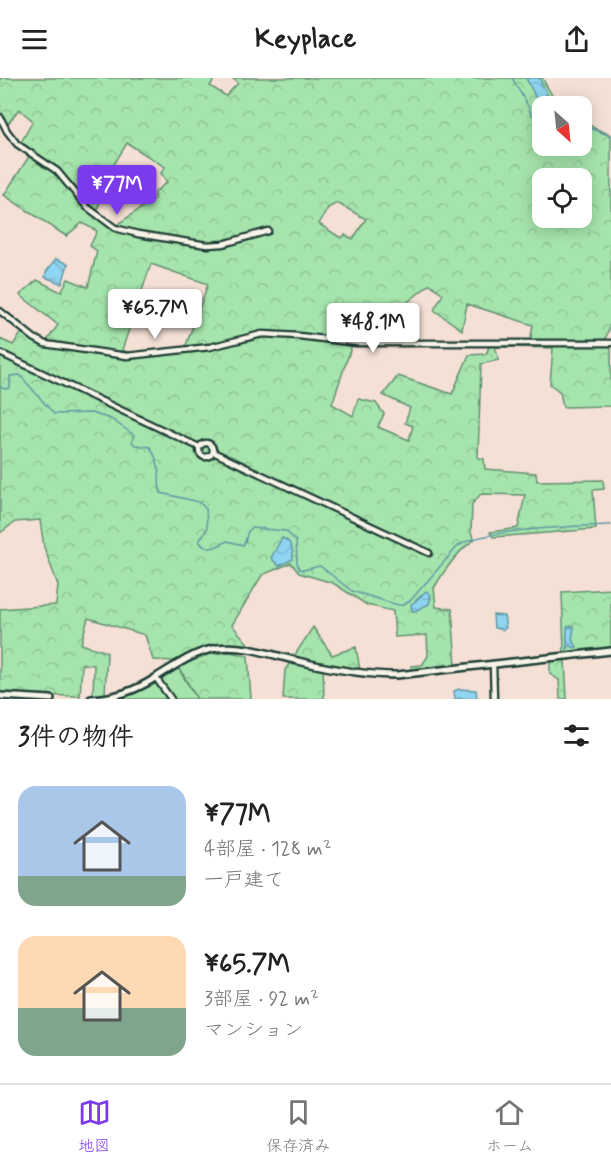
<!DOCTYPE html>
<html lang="ja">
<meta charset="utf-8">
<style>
:root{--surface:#fff;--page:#f2f2f2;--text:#222;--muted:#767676;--line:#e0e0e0;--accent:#7c3aed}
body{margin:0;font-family:Mynerve,"Klee One",sans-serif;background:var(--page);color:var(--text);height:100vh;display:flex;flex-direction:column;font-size:22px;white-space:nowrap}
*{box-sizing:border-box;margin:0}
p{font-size:20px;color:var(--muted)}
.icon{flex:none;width:33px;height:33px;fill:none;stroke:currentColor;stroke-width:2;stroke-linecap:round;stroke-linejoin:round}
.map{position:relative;height:621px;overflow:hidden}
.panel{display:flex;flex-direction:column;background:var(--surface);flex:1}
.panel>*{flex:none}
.needle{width:39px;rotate:153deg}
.tools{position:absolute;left:532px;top:18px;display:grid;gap:12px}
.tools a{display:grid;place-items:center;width:60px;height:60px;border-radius:12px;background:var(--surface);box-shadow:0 3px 15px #0003;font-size:30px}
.price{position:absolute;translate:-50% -51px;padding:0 14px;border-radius:6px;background:#fff;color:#222;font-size:20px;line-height:39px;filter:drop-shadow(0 2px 3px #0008)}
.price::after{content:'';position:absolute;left:50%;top:36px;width:18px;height:14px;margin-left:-9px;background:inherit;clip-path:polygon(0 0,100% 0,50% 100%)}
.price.current{background:var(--accent);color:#fff}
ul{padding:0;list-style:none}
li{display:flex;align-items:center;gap:18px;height:150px;padding:0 18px}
li span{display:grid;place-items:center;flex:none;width:168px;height:120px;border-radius:18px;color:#555}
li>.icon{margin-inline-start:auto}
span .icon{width:72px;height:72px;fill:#fffc;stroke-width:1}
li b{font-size:26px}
h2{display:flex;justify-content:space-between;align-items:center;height:72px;padding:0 18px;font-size:26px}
header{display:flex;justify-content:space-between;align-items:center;height:78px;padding:0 18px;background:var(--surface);font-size:27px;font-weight:700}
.menu{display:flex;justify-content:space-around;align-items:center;height:84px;border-top:2px solid var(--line);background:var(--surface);font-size:16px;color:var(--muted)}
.menu a{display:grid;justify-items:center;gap:3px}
.menu .current{color:var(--accent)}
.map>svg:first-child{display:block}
.green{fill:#a5e4ac;stroke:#629070;stroke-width:1.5}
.forest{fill:url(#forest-crowns);stroke:#629070;stroke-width:1.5;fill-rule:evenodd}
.water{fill:url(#water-waves);stroke:#6298a5;stroke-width:1.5}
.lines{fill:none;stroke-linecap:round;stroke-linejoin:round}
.stream{stroke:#6298a5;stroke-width:1.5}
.minor-casing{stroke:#1f3d34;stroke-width:9}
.tertiary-casing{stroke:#1f3d34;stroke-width:10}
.minor{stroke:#f7f3e8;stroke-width:4.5}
.tertiary{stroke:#f7f3e8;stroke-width:5}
</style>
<header><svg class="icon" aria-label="menu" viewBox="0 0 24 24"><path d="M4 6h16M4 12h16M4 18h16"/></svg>Keyplace<svg class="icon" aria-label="share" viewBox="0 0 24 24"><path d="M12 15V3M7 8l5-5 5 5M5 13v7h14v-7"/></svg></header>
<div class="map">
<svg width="611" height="621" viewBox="0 0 611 621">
<defs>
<pattern id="forest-crowns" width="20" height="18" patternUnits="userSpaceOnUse" patternTransform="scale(1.5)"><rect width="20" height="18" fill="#a5e4ac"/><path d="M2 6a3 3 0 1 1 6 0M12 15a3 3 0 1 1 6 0" fill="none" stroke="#8ec495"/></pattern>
<pattern id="water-waves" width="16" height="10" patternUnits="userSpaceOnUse" patternTransform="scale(1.5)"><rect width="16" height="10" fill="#8fd4f0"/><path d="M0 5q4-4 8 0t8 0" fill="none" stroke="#7bb7ce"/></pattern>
</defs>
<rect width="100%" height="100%" fill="#f5e0d6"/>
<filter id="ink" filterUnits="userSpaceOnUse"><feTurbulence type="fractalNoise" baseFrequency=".0167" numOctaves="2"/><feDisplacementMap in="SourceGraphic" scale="12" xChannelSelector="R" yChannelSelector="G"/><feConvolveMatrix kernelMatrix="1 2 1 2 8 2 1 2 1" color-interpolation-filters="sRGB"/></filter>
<g filter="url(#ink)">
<path class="green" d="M 178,590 L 197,621 L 119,621 L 155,606 Z"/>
<path class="forest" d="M 0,0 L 215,0 L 210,8 L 226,18 L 238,5 L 232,0 L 526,0 L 535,16 L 541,6 L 539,0 L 542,0 L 558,28 L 543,28 L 543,68 L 582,68 L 582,41 L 594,50 L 611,57 L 611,245 L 605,262 L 611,262 L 611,328 L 563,329 L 560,314 L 550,306 L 553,270 L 495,269 L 499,282 L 481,286 L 478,380 L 484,381 L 485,391 L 536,395 L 537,403 L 603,402 L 604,411 L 593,412 L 596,451 L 493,459 L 490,454 L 518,450 L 525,417 L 481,416 L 472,426 L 471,454 L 474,462 C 457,473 444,493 434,510 L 436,529 L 452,531 L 456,588 L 412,592 L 411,588 L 422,587 L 428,578 L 427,557 L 395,559 L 393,533 L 367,527 L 333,505 L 299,495 L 291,485 L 262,497 L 232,547 L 250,568 L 214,568 L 197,573 L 174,583 L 153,582 L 145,557 L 88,540 L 81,566 L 107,574 L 105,617 L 93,618 L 94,587 L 82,586 L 80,618 L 0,617 L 0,531 L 56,527 L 58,507 L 44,469 L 40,442 L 15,444 L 0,455 L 0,261 L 13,267 L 23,253 L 46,264 L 58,247 L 20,217 L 37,202 L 61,214 L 68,201 L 88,209 L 97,173 L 90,168 L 97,153 L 82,145 L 66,158 L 4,117 L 32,74 L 20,66 L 33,43 L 19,31 L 4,51 L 0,43 ZM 127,65 L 165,89 L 161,95 L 167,104 L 155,114 L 154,121 L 115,148 L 98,135 L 98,130 L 105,101 ZM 543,100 L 582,100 L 582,140 L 543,140 ZM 337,125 L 366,141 L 353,161 L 345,157 L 341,160 L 319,146 L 328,130 ZM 151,186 L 208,206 L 185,270 L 134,276 L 122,272 ZM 430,206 L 443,216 L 434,232 L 462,252 L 467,226 L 533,247 L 530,264 L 491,264 L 486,276 L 469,277 L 452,316 L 398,298 L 383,317 L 410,330 L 405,345 L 413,348 L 409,362 L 378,349 L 384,336 L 376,325 L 358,321 L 353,338 L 332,326 L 352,267 L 338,254 L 362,234 L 376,250 Z
M 611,511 L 611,570 L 564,575 L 562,514 Z
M 313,549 L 332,577 L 356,569 L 360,592 L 323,587 L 324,621 L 283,621 L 285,592 Z
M 230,574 L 248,578 L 251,621 L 197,621 L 179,589 L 206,577 Z
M 565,582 L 567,621 L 560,621 L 559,602 L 550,596 L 550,584 Z"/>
<path class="water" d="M 526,0 L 539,0 L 547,16 L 541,22 L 537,22 Z
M 56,181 L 68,186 L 62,206 L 45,199 L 46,194 Z
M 282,460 C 292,463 293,472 293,481 L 279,488 L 271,480 Z
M 426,513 L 431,517 L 429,526 L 415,533 L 412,533 L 411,527 Z
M 493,537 L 504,538 L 506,550 L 503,552 L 494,550 Z
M 572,548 L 574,549 L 572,561 L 577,569 L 575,570 L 570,567 L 567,571 L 567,549 Z
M 459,611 L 476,612 L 477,621 L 455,621 L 454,613 Z"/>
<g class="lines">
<path class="stream" d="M 512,0 L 529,30 L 531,36 L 543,42
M 582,53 L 592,51 L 611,58
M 0,309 L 5,311 L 10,310 L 10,298 L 20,297 L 54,336 L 91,335 L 111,341 L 134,357 L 132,364 L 135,367 L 150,369 C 155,377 158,384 159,394 C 160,402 158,408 161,415 L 199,424 L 206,431 L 207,451 L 199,463 C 206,475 217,469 227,463 L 243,467 L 245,464 L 248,453 L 252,450 L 286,453 L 296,463 L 297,485 L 299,491 L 303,492 L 320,488 L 352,513 L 398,527 L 403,527 L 410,523 L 457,469 C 476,451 581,448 611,447"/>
<g class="minor-casing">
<path id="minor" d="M 0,39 L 7,53 L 17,66 L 57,93 L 87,129 L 115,150 L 138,156 L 207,167 L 223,166 L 268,153
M 0,233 L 34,260 L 45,266 L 127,278 L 210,269 L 262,256 L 299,258 L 357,265 L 611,265
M 0,275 L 199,369
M199 372a7 7 0 1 1 14 0a7 7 0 1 1-14 0Z
M 213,374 L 429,475
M 493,586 L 494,621
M 156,600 L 171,621"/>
</g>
<g class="tertiary-casing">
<path id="tertiary" d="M 0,618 L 51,621
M 91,621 C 115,620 135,613 155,600 C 175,588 193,574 217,570 C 243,566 272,577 298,583 C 331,591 363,597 397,597 L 611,573"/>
</g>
<use href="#minor" class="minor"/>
<use href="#tertiary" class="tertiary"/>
</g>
</g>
</svg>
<div class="tools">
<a><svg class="needle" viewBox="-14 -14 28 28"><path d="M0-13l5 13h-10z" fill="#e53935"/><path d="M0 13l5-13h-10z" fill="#767676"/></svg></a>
<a><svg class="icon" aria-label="locate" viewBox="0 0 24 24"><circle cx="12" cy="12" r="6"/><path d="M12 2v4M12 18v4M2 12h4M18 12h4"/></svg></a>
</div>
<b class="price current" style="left:117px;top:138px">¥77M</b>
<b class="price" style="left:155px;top:262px">¥65.7M</b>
<b class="price" style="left:373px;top:276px">¥48.1M</b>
</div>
<section class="panel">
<h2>3件の物件<svg class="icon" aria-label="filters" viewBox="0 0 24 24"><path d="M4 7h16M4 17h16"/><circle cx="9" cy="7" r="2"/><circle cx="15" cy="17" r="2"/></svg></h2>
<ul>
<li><span style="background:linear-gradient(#a9c7e8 75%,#7fa58c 0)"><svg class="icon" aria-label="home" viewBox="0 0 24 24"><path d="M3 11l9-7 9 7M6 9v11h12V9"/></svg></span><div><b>¥77M</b><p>4部屋 · 128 m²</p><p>一戸建て</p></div></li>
<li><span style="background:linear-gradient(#ffd9b3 60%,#7fa58c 0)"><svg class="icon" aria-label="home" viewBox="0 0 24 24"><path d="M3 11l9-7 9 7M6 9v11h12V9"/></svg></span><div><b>¥65.7M</b><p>3部屋 · 92 m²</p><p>マンション</p></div></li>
</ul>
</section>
<nav class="menu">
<a class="current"><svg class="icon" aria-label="map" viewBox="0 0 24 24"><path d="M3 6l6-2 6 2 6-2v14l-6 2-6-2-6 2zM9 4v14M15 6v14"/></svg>地図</a>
<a><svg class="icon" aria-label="saved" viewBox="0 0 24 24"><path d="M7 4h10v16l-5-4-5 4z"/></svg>保存済み</a>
<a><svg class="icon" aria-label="home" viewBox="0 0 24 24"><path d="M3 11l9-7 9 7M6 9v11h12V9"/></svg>ホーム</a>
</nav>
